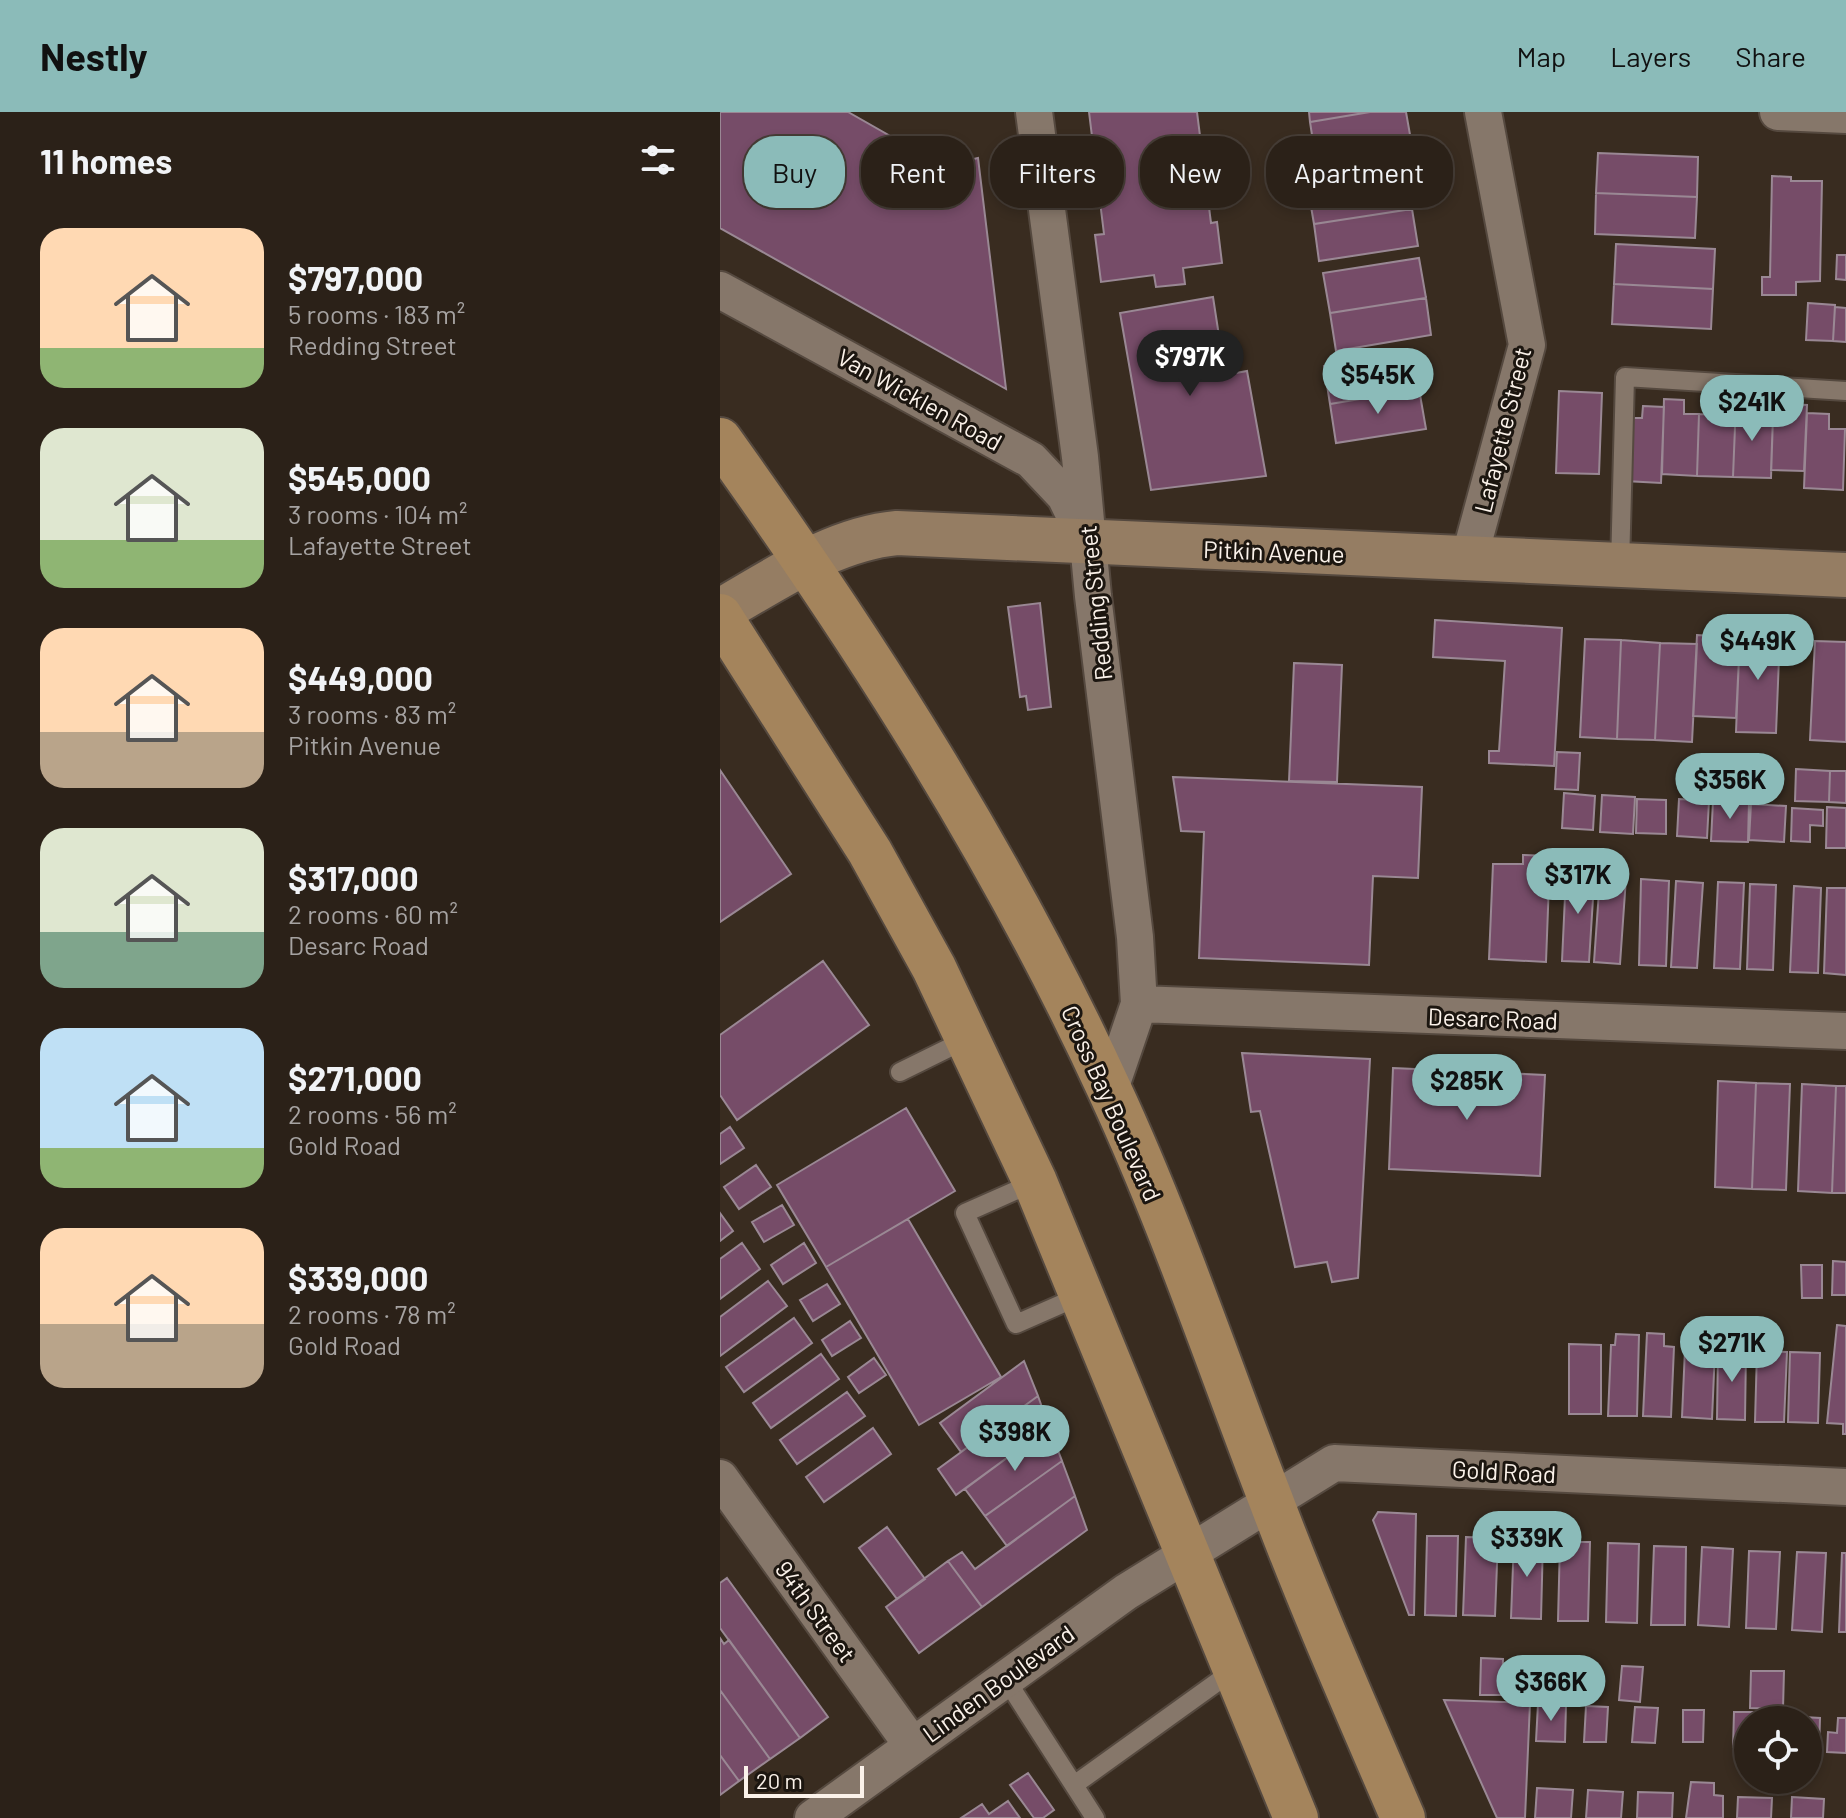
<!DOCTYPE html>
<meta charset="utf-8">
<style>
:root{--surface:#2b2118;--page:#332921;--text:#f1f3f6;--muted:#a6a3a2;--line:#473e37;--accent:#8bbbb9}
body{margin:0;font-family:Barlow,sans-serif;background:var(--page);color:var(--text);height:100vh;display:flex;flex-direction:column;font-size:30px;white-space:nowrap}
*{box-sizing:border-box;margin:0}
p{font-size:26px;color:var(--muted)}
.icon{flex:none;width:44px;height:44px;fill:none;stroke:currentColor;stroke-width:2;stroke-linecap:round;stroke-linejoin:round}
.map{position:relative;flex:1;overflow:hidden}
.details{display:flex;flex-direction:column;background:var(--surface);width:720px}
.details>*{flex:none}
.hud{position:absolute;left:24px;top:24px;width:760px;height:72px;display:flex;gap:16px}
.tools{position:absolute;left:1014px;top:1594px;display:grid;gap:16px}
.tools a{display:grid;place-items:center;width:88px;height:88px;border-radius:50%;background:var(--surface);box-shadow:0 4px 12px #0003,0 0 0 2px var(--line);font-size:40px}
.scale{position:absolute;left:24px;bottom:20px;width:120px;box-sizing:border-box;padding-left:8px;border:4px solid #fbf2ea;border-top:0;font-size:22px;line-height:28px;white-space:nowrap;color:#fbf2ea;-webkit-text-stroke:6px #1c1610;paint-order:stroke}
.price{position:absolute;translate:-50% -68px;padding:0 18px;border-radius:28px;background:var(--accent);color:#111;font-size:26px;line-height:52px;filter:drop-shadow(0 2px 4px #0008)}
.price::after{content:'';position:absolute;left:50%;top:48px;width:24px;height:18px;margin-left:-12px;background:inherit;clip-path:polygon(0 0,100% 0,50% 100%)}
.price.active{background:#222;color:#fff}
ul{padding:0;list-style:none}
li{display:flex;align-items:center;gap:24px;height:200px;padding:0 40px}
li span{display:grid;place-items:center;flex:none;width:224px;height:160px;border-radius:24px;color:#555}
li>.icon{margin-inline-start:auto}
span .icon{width:96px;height:96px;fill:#fffc;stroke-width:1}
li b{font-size:34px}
h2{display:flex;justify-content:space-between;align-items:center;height:96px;padding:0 40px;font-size:34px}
.tag{padding:0 28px;border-radius:32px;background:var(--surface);box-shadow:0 4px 12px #0003,0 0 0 2px var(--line);font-size:28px;line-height:72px}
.tag.active{background:var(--accent);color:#111}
header{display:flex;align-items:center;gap:48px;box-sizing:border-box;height:112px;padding:0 40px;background:var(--accent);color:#111}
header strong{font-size:38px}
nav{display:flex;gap:44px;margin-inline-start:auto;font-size:28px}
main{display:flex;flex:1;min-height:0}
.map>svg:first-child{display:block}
.building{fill:#764c68;stroke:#9a8894;stroke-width:2}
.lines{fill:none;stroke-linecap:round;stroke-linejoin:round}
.lane-casing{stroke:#55493f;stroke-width:22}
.street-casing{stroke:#55493f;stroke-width:40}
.secondary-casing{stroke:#55493f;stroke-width:48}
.primary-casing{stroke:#55493f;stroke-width:48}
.lane{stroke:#86776a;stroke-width:18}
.street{stroke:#86776a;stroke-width:36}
.secondary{stroke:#957d63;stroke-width:44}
.primary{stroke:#a4845c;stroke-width:44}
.labels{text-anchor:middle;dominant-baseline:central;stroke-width:6;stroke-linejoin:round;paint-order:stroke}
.street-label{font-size:24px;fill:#fbf2ea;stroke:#1c1610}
</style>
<header>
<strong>Nestly</strong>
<nav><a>Map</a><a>Layers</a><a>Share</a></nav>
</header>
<main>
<section class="details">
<h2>11 homes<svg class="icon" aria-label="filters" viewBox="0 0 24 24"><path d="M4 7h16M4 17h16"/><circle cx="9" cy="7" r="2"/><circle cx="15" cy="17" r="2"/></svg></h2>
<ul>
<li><span style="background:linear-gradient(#ffd9b3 75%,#8fb573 0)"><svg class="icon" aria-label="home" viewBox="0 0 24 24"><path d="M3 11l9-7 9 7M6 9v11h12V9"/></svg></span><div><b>$797,000</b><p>5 rooms · 183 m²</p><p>Redding Street</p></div></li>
<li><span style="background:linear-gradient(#dfe7d0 70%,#8fb573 0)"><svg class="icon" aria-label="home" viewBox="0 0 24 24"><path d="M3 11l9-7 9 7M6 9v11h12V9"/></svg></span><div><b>$545,000</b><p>3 rooms · 104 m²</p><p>Lafayette Street</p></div></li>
<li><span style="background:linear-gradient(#ffd9b3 65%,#b9a48a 0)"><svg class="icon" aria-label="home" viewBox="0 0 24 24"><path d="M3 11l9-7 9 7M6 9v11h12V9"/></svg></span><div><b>$449,000</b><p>3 rooms · 83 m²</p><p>Pitkin Avenue</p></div></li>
<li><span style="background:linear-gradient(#dfe7d0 65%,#7fa58c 0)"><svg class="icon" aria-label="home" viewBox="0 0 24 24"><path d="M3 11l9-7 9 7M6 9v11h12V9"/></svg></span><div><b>$317,000</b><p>2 rooms · 60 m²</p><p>Desarc Road</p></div></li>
<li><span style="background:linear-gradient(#bfe0f5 75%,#8fb573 0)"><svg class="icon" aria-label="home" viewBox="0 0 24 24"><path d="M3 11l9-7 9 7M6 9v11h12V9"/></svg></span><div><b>$271,000</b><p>2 rooms · 56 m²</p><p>Gold Road</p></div></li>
<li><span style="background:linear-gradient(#ffd9b3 60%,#b9a48a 0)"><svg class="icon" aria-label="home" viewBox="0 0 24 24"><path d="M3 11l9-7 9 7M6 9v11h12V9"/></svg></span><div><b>$339,000</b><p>2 rooms · 78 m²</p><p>Gold Road</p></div></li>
</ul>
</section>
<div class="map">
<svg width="1126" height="1706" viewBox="0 0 1126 1706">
<rect width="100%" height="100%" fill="#392c20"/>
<path class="building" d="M 0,0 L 128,0 L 223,54 L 258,46 L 286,277 L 0,116 Z
M 369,0 L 477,0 L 491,111 L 497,110 L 502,151 L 463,156 L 465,172 L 436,175 L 434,163 L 381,170 L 375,123 L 384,122 Z
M 589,0 L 650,0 L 590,10 Z
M 650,0 L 686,0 L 692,34 L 596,49 L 590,10 Z
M 878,41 L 978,45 L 977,85 L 876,81 Z
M 686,56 L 692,97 L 594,112 L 587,71 Z
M 1052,64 L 1071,65 L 1071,69 L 1102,69 L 1100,169 L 1076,170 L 1076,183 L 1042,183 L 1042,165 L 1050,165 Z
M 876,81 L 977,85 L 975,126 L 875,122 Z
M 692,97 L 698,134 L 599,149 L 594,112 Z
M 896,132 L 995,137 L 993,177 L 894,172 Z
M 1117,143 L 1126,143 L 1126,168 L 1116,167 Z
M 699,146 L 706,186 L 610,201 L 603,161 Z
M 894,172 L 993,177 L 991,217 L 892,212 Z
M 493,185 L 505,263 L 527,259 L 546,364 L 431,378 L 400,201 Z
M 706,186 L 711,223 L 616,239 L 610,201 Z
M 1088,191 L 1115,193 L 1113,229 L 1086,228 Z
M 1115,195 L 1126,196 L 1126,230 L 1113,229 Z
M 693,239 L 699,277 L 610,292 L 604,254 Z
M 699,277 L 706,317 L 616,331 L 610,292 Z
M 839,279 L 882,281 L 879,362 L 836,361 Z
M 944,287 L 964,288 L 964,302 L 979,302 L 977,364 L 942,362 Z
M 997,289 L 1016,290 L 1013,365 L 977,364 L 979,302 L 996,303 Z
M 1016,290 L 1037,290 L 1036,304 L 1053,305 L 1051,366 L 1013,365 Z
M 1067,292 L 1087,293 L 1084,359 L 1051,358 L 1053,305 L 1067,305 Z
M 923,294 L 944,295 L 941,371 L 905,369 L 907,306 L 922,306 Z
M 1087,301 L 1109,302 L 1109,317 L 1125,317 L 1123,378 L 1084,376 Z
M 320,491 L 331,595 L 308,598 L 306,584 L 300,585 L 288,495 Z
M 715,508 L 842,516 L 834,654 L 769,651 L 769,639 L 779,639 L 785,549 L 713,545 Z
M 1020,520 L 1060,521 L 1056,621 L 1016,620 Z
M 977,523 L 1020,526 L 1016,606 L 973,604 Z
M 865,527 L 901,528 L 897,627 L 860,625 Z
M 901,528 L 940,531 L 935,628 L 897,627 Z
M 1095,529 L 1126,530 L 1126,630 L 1090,628 Z
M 940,531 L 977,532 L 972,630 L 935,628 Z
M 574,551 L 622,553 L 617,670 L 569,669 Z
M 837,640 L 860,641 L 858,678 L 835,677 Z
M 1076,657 L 1110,659 L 1109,690 L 1075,689 Z
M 0,658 L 71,762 L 0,810 Z
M 1110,659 L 1126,659 L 1126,691 L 1109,690 Z
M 453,665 L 702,675 L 698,766 L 653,764 L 649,853 L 479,846 L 484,720 L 461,719 Z
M 844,681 L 875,684 L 873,718 L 842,716 Z
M 882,683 L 915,685 L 913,722 L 880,720 Z
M 917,687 L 946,688 L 946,722 L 916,721 Z
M 959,687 L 989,689 L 987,726 L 957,724 Z
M 993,689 L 1029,689 L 1028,730 L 991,729 Z
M 1031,692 L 1066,694 L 1064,730 L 1029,728 Z
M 1107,695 L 1126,696 L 1126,736 L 1106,736 Z
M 1072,696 L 1103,698 L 1103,714 L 1090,713 L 1090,730 L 1071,729 Z
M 803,743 L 830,744 L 826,850 L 769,847 L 773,752 L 803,752 Z
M 859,755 L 875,755 L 869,850 L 842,849 L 846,763 L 859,763 Z
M 880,765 L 906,766 L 900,852 L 874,850 Z
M 921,767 L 949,769 L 946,854 L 919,853 Z
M 956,769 L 983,771 L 977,856 L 951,855 Z
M 998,770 L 1024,771 L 1020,857 L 994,856 Z
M 1030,772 L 1056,773 L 1053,858 L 1027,857 Z
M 1074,774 L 1101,776 L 1098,861 L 1070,860 Z
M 1107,776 L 1126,776 L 1126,863 L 1104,861 Z
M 103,849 L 149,913 L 17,1008 L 0,983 L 0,923 Z
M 522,941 L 650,947 L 638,1166 L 612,1170 L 607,1150 L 575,1155 L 540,999 L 531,1000 Z
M 673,956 L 825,963 L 820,1064 L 669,1057 Z
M 998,969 L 1036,971 L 1032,1077 L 995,1075 Z
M 1036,971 L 1070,972 L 1066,1078 L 1032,1077 Z
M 1082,972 L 1116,974 L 1112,1081 L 1078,1079 Z
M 1116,974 L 1126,974 L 1126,1081 L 1112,1081 Z
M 186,996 L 235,1079 L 106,1155 L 57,1073 Z
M 10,1015 L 24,1036 L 0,1052 L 0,1022 Z
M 36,1053 L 51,1075 L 19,1097 L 4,1075 Z
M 62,1093 L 74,1113 L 44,1130 L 32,1110 Z
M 0,1101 L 13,1119 L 0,1129 Z
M 188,1107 L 281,1265 L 199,1313 L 106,1155 Z
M 22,1131 L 40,1157 L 0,1187 L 0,1147 Z
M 84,1131 L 96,1151 L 63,1172 L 51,1153 Z
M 1113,1149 L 1126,1150 L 1126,1183 L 1112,1183 Z
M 1081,1153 L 1102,1153 L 1102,1186 L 1082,1186 Z
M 48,1169 L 67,1194 L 0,1244 L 0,1205 Z
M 107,1172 L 120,1192 L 93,1209 L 80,1188 Z
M 74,1206 L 92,1231 L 24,1280 L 6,1255 Z
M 130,1209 L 141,1226 L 112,1244 L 102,1228 Z
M 1117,1213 L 1126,1214 L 1126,1322 L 1123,1322 L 1123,1312 L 1107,1311 Z
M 927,1221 L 944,1222 L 944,1234 L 954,1235 L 951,1305 L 923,1304 Z
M 896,1222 L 919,1223 L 917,1304 L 888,1304 L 891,1233 L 895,1233 Z
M 982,1225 L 993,1226 L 992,1237 L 995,1238 L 992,1307 L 962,1305 L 965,1237 L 981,1238 Z
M 849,1232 L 881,1233 L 881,1302 L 849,1302 Z
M 998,1237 L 1026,1237 L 1025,1308 L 997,1307 Z
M 1037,1239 L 1067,1240 L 1064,1310 L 1035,1310 Z
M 1070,1240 L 1100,1241 L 1098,1311 L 1068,1310 Z
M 101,1242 L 119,1267 L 51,1316 L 33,1291 Z
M 154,1246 L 166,1263 L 139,1281 L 128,1265 Z
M 304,1249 L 318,1284 L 241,1340 L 220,1311 Z
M 127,1280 L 145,1304 L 77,1352 L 60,1328 Z
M 318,1284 L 329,1315 L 236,1383 L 218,1357 Z
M 329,1315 L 342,1349 L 265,1404 L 245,1377 Z
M 153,1316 L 171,1342 L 104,1390 L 86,1365 Z
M 342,1349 L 355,1384 L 287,1434 L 265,1404 Z
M 355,1384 L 367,1418 L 262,1495 L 228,1449 L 242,1440 L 255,1457 Z
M 658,1400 L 696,1402 L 694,1503 L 689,1503 L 653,1408 Z
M 167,1415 L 205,1467 L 177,1487 L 139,1436 Z
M 707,1424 L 738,1424 L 736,1504 L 705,1503 Z
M 746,1425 L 778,1426 L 775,1504 L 743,1503 Z
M 794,1427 L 823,1428 L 821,1507 L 791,1506 Z
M 840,1430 L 870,1430 L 868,1509 L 838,1509 Z
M 888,1431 L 919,1432 L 917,1511 L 886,1510 Z
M 934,1434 L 966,1435 L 965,1513 L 931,1513 Z
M 982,1435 L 1013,1437 L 1009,1515 L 978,1513 Z
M 1029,1439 L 1060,1440 L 1056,1517 L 1026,1516 Z
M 1077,1440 L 1106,1441 L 1102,1520 L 1072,1518 Z
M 1122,1441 L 1126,1441 L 1126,1520 L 1119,1520 Z
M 228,1449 L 262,1495 L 199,1541 L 166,1495 Z
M 7,1466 L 108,1605 L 80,1626 L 0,1516 L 0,1471 Z
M 0,1526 L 4,1532 L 9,1528 L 80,1626 L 50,1647 L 0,1578 Z
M 811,1545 L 832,1546 L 831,1584 L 809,1584 Z
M 761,1546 L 783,1547 L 782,1583 L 760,1583 Z
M 852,1553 L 876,1554 L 874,1584 L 850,1583 Z
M 902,1554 L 923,1555 L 920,1590 L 899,1588 Z
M 1031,1559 L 1064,1559 L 1063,1597 L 1030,1596 Z
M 0,1578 L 50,1647 L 19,1669 L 0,1643 Z
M 724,1588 L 810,1591 L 805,1706 L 777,1706 Z
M 818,1592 L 846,1593 L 845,1630 L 816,1629 Z
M 866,1594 L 888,1595 L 886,1630 L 864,1630 Z
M 915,1595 L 938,1596 L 935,1631 L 912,1630 Z
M 963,1598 L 984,1598 L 983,1630 L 963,1630 Z
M 1014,1600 L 1033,1600 L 1033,1608 L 1028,1608 L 1028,1636 L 1013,1635 Z
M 1066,1604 L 1100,1606 L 1099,1640 L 1088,1640 L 1088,1608 L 1066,1608 Z
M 1118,1606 L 1126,1606 L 1126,1641 L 1107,1640 L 1108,1620 L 1117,1621 Z
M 0,1643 L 19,1669 L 0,1683 Z
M 308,1661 L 334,1698 L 323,1706 L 314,1706 L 290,1673 Z
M 971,1670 L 994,1671 L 994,1683 L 1003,1684 L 1003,1706 L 966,1706 Z
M 817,1676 L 853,1678 L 851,1706 L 815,1706 Z
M 868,1678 L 903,1680 L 901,1706 L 866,1706 Z
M 918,1680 L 953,1681 L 952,1706 L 917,1706 Z
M 1018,1685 L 1052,1686 L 1051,1706 L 1017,1706 Z
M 1072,1685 L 1104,1687 L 1103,1706 L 1071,1706 Z
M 288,1689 L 300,1706 L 241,1706 L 262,1692 L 269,1702 Z"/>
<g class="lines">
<g class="lane-casing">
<path id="lane" d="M 900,454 L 905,265 L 1126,279
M 180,960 L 247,927
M 315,1070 L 245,1101 L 296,1212 L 362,1183
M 285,1566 L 375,1706
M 354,1673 L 514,1558"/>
</g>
<g class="street-casing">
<path id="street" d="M 314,0 L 360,345 L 373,484 L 415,825 L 419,892 L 390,977
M 1058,0 L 1126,3
M 0,178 L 311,348 L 345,384 L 362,419
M 749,447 L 807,233 L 763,0
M 419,892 L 1126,919
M 0,1366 L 192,1633
M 93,1706 L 406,1480 L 614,1351 L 1126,1375"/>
</g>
<g class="secondary-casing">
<path id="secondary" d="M 0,499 C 55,468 112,427 177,421 L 1126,463"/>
</g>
<g class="primary-casing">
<path id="primary" d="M 0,328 C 148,535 284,748 390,979 C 452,1113 499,1254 552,1391 C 592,1497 638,1601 683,1706
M 0,504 L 150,740 L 214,856 L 315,1070 L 576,1706"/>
</g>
<use href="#lane" class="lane"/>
<use href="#street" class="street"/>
<use href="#secondary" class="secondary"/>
<use href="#primary" class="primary"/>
</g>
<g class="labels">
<g class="street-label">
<text transform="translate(200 287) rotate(29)">Van Wicklen Road</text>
<text transform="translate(782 318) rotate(-76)">Lafayette Street</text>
<text transform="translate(554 439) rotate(2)">Pitkin Avenue</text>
<text transform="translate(375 491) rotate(-96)">Redding Street</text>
<text transform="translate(773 906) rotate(2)">Desarc Road</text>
<text transform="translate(392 991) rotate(66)">Cross Bay Boulevard</text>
<text transform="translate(784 1359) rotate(3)">Gold Road</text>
<text transform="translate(96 1499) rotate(54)">94th Street</text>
<text transform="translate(278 1571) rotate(-36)">Linden Boulevard</text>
</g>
</g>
</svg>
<div class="tools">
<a><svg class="icon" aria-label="locate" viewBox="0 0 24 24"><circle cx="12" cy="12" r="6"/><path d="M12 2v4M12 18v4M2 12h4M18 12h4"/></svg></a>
</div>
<div class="scale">20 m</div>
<b class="price active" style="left:470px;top:286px">$797K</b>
<b class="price" style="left:658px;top:304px">$545K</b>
<b class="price" style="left:1032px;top:331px">$241K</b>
<b class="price" style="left:1038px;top:570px">$449K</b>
<b class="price" style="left:1010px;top:709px">$356K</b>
<b class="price" style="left:858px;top:804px">$317K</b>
<b class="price" style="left:747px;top:1010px">$285K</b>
<b class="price" style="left:1012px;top:1272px">$271K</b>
<b class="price" style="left:295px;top:1361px">$398K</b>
<b class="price" style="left:807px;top:1467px">$339K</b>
<b class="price" style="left:831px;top:1611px">$366K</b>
<div class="hud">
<a class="tag active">Buy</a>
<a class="tag">Rent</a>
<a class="tag">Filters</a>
<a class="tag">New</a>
<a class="tag">Apartment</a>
</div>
</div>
</main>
